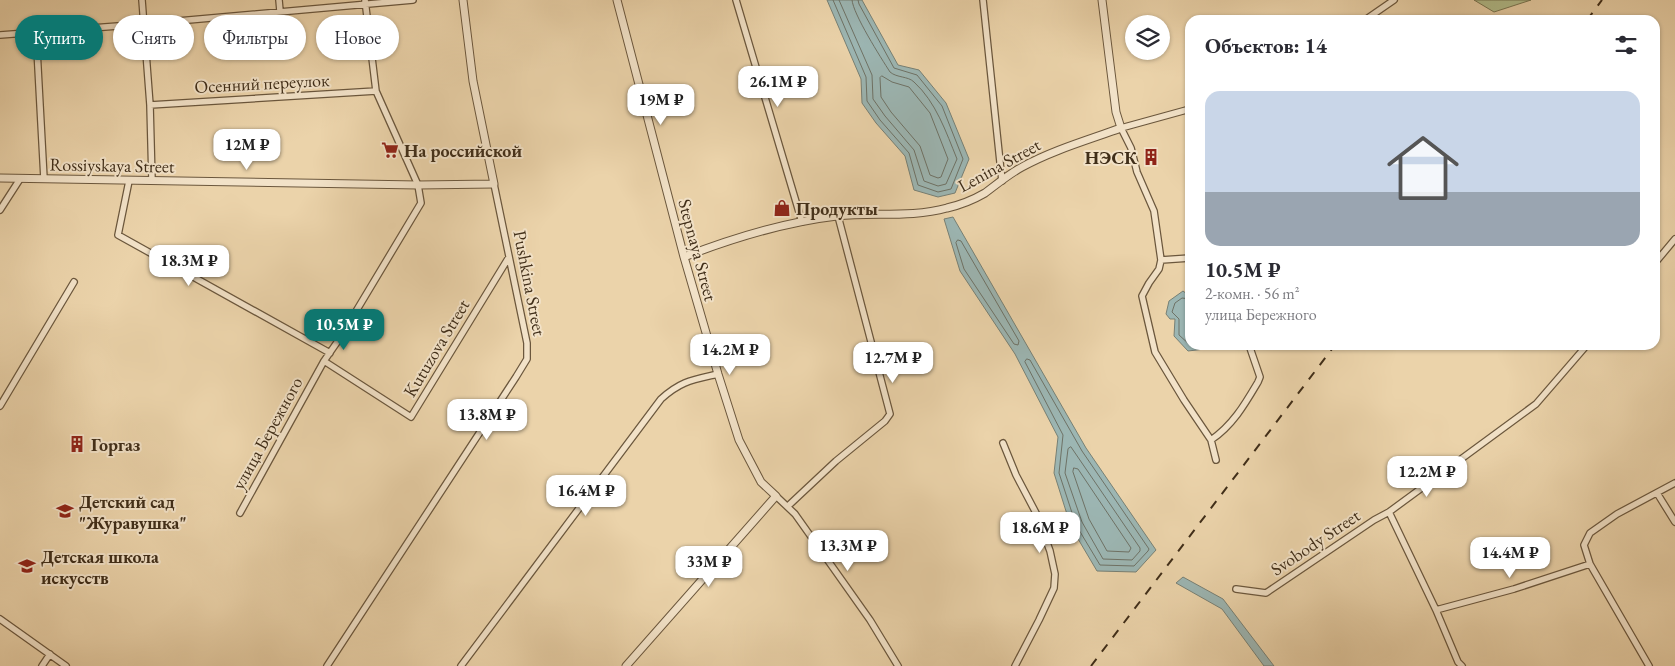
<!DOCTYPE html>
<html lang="ru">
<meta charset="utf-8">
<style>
:root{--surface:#fff;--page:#f2f2f3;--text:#2b2b33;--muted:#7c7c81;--line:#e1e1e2;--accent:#0f766e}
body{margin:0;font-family:"EB Garamond",serif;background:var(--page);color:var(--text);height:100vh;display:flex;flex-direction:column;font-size:19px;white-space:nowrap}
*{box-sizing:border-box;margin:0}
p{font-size:16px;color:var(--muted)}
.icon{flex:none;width:28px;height:28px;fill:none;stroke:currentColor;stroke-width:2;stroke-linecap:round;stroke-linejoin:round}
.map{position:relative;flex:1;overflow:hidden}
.details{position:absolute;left:1185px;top:15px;width:475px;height:335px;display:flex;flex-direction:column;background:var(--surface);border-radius:15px;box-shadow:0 1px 4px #0004}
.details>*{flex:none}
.banner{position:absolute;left:15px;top:15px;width:475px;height:45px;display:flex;gap:10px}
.buttons{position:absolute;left:1125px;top:15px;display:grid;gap:10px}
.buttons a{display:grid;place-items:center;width:45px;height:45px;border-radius:50%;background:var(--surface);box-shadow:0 1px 4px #0004;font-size:25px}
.price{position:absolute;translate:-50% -42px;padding:0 11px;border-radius:10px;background:#fff;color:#222;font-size:16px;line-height:32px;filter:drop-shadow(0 1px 2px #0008)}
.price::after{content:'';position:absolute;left:50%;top:30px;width:15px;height:11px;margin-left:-8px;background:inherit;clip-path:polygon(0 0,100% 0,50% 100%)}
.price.active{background:var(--accent);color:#fff}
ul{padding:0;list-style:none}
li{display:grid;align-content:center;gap:10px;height:265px;padding:0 20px}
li+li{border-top:1px solid var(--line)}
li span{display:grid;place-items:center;height:155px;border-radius:15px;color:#555}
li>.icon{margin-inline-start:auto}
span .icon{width:90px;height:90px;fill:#fffc;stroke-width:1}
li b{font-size:21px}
h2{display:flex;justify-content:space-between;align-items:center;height:60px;padding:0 20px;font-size:21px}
.chip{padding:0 18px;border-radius:22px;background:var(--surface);box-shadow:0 1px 4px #0004;font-size:18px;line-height:45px}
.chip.active{background:var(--accent);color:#fff}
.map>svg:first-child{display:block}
.green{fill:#b2be8c;stroke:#797652}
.water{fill:#9cb6b3;stroke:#778075}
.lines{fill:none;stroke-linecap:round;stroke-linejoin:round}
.shore{stroke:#6e7266;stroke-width:1}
.minor-casing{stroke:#6b573d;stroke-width:8}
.tertiary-casing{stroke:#6b573d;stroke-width:9}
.minor{stroke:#f2e2c8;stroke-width:5.5}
.tertiary{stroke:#f2e2c8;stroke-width:7}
.rail{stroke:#402e19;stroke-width:2;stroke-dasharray:9 9;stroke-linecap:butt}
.labels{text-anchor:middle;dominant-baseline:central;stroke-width:4;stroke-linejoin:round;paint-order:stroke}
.street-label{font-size:18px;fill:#402e19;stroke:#f2e2c8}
.poi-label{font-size:18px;font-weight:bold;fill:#402e19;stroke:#f2e2c8;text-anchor:start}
</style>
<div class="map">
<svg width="1675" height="666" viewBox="0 0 1675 666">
<rect width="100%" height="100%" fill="#ebd3aa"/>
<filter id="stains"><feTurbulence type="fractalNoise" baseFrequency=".004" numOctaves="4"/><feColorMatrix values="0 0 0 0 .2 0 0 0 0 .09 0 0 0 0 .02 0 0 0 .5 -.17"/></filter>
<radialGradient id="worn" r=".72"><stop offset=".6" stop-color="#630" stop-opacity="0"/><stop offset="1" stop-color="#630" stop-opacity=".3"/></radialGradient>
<path class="green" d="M 1474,0 L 1531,0 L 1494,12 Z"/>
<path class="water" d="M 827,0 L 862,0 L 898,65 L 919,70 L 946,103 L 969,159 L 955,193 L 938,197 L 914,190 L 905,156 L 876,123 L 862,103 L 861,79 Z
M 953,217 L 1086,448 L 1156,550 L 1136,572 L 1097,571 L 1071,527 L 1054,473 L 1058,437 L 1015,354 L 960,271 L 944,219 Z
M 1183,291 L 1187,294 L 1190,294 L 1190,345 L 1209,345 L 1205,349 L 1188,351 L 1174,336 L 1175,319 L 1170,319 L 1166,314 L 1169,301 Z
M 1183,577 L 1223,599 L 1274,666 L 1264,666 L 1222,609 L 1176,583 Z"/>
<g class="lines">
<path class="shore" d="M 833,0 L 866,77 L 867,101 L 880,120 L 909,153 L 918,185 L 938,192 L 951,189 L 963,159 L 942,106 L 917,75 L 894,68 L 859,4 L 858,0
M 839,0 L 872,75 L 873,99 L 885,116 L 914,150 L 924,181 L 938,186 L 946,184 L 957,159 C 946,132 936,102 914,82 C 908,76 897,78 890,72 C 881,58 853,14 852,0
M 882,76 L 892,82 L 909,87 L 930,113 L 948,159 L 941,177 L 938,178 L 930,175 L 920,146 L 891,112 L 881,97 L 880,78 Z
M 958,240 L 961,241 L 1019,341 L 1018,345 L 1014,344 L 964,269 L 956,243 Z
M 1190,299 L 1182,298 L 1175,303 L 1172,312 L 1179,319 L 1179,335 L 1190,345 L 1199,345
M 1027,359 L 1030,360 L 1082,451 L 1149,549 L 1148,551 L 1134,566 L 1100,565 L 1076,525 L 1059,473 L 1063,435 L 1025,362 Z
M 1071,447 L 1140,548 L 1140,551 L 1132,560 L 1103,559 L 1082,522 L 1065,473 L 1068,449 Z
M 1074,468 L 1078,469 L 1131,548 L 1129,552 L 1107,551 L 1089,519 L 1073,472 Z"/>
<g class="minor-casing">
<path id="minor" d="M 142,0 L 150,105 L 152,181
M 279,0 L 280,11
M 736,0 L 802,222
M 983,0 L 1002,181
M 1365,20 L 1394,0
M 36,31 L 44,179
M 0,35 L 144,24 L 413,0
M 150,105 L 376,91
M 1190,109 L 1121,128 L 1131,148 L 1137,172 L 1154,211 L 1161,260 L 1159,269 L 1149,283 L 1142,296 L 1155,352 L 1184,400 L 1211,440 L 1216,460
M 129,181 L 118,235 L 330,353
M 0,210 L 20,179
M 1161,260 L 1190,258
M 1655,263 L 1675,239
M 324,361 L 411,417 L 509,257
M 0,406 L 74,282
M 1211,440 C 1233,425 1245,404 1258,382 L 1260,377 L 1249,345
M 1003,443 L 1016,475 L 1036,513 L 1050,551 L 1055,574 L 1054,588 L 1039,620 L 1015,666
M 1657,493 L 1675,522
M 776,496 L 795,514 L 870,620 L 898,666
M 788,506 L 836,461 L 885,421 L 890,414 L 838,216
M 1389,512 L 1436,610 L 1458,662 L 1462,666
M 240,513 L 324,361 L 340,338 L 421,203 L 418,185 L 376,91 L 365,0
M 1236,589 L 1266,593 L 1374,520 L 1389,512 L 1536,404 L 1587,345
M 1436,610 L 1514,589 L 1590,564
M 0,619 L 66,666
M 42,666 L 50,654
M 327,666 L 516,377 L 527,359 L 527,343 L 494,184
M 461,666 L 661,399 C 681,381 692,380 718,374
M 1649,666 L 1590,564 L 1584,545 L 1590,533 L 1617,514 L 1675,483"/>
</g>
<g class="tertiary-casing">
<path id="tertiary" d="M 617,0 L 684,257 L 718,374 L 739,440 L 761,482 L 776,496 L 626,666
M 0,178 L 418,185 L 494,184 L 473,81 L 463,0
M 684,257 C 733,238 785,222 837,216 C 873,212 911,218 947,208 C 960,205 973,200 985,193 C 997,184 1009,174 1022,167 C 1053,150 1088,140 1121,128 L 1116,112 L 1102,0"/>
</g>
<use href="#minor" class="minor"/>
<use href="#tertiary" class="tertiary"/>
<path class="rail" d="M 1587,20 L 1602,0
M 1091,666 L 1335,345"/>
</g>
<defs>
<g id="supermarket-bare" transform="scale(1.35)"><path d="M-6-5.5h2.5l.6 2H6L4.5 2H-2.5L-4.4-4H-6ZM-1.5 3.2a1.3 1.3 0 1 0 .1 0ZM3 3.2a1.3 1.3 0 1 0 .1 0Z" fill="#8f2418" stroke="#f2e2c8" stroke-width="2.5" paint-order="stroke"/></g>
<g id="building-bare" transform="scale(1.35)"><path d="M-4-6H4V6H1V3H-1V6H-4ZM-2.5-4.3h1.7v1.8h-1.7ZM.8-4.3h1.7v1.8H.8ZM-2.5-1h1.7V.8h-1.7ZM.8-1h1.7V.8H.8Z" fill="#8f2418" stroke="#f2e2c8" stroke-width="2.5" paint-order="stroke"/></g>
<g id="shop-bare" transform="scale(1.35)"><path d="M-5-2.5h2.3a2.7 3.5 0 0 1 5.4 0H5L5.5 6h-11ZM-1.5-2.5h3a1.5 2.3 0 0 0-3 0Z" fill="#8f2418" stroke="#f2e2c8" stroke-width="2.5" paint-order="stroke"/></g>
<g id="school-bare" transform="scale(1.35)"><path d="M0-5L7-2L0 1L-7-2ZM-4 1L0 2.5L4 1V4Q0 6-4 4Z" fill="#8f2418" stroke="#f2e2c8" stroke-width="2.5" paint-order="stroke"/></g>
</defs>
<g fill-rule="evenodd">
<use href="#supermarket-bare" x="390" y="150"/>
<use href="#building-bare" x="1151" y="157"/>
<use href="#shop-bare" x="782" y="208"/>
<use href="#building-bare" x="77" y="444"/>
<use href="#school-bare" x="65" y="511"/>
<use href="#school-bare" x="27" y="566"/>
</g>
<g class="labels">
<g class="street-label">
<text transform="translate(262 83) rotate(-3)">Осенний переулок</text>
<text transform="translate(112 165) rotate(1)">Rossiyskaya Street</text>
<text transform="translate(999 165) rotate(-29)">Lenina Street</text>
<text transform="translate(698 250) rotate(75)">Stepnaya Street</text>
<text transform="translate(530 283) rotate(79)">Pushkina Street</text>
<text transform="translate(436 348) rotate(-59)">Kutuzova Street</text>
<text transform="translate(267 433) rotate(-61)">улица Бережного</text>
<text transform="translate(1315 542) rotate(-34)">Svobody Street</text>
</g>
<g class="poi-label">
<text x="404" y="150">На российской</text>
<text x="1137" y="157" text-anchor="end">НЭСК</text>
<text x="796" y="208">Продукты</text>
<text x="91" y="444">Горгаз</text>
<text x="79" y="501">Детский сад<tspan x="79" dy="21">"Журавушка"</tspan></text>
<text x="41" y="556">Детская школа<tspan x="41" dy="21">искусств</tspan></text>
</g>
</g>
<rect width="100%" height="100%" filter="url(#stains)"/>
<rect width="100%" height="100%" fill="url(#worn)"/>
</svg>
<div class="buttons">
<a><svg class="icon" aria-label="layers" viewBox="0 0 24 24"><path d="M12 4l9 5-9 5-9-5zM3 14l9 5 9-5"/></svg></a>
</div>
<b class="price" style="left:778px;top:108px">26.1M ₽</b>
<b class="price" style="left:661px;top:126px">19M ₽</b>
<b class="price" style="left:247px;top:171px">12M ₽</b>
<b class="price" style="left:189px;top:287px">18.3M ₽</b>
<b class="price active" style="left:344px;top:351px">10.5M ₽</b>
<b class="price" style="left:730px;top:376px">14.2M ₽</b>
<b class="price" style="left:893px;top:384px">12.7M ₽</b>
<b class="price" style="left:487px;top:441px">13.8M ₽</b>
<b class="price" style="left:1427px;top:498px">12.2M ₽</b>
<b class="price" style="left:586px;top:517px">16.4M ₽</b>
<b class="price" style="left:1040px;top:554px">18.6M ₽</b>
<b class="price" style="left:848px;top:572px">13.3M ₽</b>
<b class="price" style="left:1510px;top:579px">14.4M ₽</b>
<b class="price" style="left:709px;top:588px">33M ₽</b>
<div class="banner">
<a class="chip active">Купить</a>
<a class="chip">Снять</a>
<a class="chip">Фильтры</a>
<a class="chip">Новое</a>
</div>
<section class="details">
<h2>Объектов: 14<svg class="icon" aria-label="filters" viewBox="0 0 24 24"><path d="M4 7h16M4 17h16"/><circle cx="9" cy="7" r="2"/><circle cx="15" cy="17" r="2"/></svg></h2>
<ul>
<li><span style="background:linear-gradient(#c9d6e8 65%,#9aa5b1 0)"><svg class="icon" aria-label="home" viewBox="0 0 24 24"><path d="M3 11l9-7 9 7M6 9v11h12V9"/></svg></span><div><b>10.5M ₽</b><p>2-комн. · 56 m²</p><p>улица Бережного</p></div></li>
</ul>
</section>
</div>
